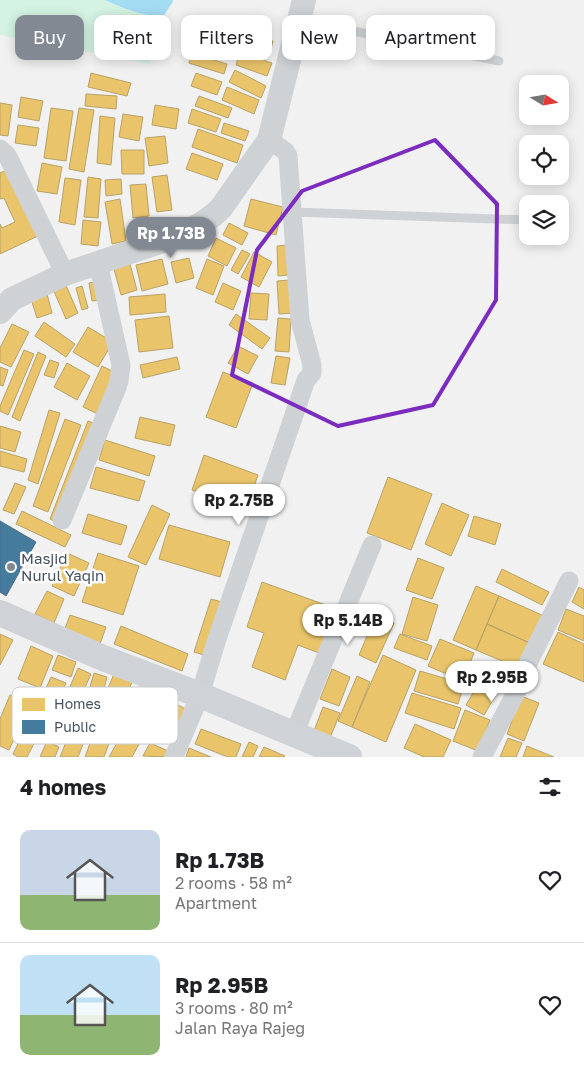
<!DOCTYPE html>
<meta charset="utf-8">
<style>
:root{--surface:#fff;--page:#f6f6f6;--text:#202124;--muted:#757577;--line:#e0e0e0;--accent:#828993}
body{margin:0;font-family:"Golos Text",sans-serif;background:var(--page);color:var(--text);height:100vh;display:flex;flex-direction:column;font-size:19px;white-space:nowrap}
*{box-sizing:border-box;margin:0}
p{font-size:16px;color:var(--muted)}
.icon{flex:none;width:28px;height:28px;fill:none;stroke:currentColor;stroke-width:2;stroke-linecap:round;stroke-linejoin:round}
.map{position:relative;height:757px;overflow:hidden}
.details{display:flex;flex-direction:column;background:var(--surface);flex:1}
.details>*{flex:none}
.top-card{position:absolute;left:15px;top:15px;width:555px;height:45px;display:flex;gap:10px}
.needle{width:32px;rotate:101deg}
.tools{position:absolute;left:519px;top:75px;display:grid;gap:10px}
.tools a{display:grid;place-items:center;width:50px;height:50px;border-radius:10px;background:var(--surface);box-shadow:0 2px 12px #0003;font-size:25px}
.price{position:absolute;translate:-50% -42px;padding:0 11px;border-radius:18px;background:#fff;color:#222;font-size:16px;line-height:32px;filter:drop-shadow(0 1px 2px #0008)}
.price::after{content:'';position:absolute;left:50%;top:30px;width:15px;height:11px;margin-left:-8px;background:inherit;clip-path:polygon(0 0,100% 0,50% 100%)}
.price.active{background:var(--accent);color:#fff}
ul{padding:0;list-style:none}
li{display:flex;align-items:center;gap:15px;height:125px;padding:0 20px}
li+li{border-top:1px solid var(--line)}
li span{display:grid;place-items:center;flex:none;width:140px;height:100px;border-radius:10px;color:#555}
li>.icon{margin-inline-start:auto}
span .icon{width:60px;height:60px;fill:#fffc;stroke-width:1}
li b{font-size:21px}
h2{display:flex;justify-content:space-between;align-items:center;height:60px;padding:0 20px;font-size:21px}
.pill{padding:0 18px;border-radius:10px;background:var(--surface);box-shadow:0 2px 12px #0003;font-size:18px;line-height:45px}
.pill.active{background:var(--accent);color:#fff}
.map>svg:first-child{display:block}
.green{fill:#d4f3e2}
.water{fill:#a4dcf4}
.homes{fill:#e9c46a;stroke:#b8a267}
.public{fill:#457b9d;stroke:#456e8b}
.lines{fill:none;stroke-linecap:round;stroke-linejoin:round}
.service{stroke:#ced2d5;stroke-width:9}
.minor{stroke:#ced2d5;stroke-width:19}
.tertiary{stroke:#ced2d5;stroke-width:24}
.secondary{stroke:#cfd2d6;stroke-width:26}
.marked{fill:none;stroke:#7b2cbf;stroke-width:4;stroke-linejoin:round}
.poi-dot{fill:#828993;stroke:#fff;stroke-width:2}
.labels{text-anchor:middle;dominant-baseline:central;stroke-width:5;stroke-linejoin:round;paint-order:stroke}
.poi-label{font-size:15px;fill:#465160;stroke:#fff;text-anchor:start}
.key{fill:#fff;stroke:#c8cbcf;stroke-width:1}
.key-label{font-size:14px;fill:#465160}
</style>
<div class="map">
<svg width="584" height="757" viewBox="0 0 584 757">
<rect width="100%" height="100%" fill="#f2f1f1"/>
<path class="green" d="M 0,0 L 105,0 C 123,8 142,16 163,17 L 150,64 L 0,35 Z"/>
<path class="water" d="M 105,0 L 173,0 L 172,3 L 163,17 C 142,16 123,8 105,0 Z"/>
<path class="homes" d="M 201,29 L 236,40 L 230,59 L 195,49 Z
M 240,31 L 273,41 L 269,57 L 236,47 Z
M 240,52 L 272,63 L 267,76 L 236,65 Z
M 192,53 L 227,64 L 224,74 L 189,63 Z
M 235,70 L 266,86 L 261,98 L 229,82 Z
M 91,73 L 131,83 L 127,96 L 88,87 Z
M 196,73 L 222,82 L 217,95 L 191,86 Z
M 227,87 L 259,100 L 254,114 L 222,100 Z
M 86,94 L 117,96 L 116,109 L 85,106 Z
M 199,96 L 232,108 L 228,118 L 195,106 Z
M 21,97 L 43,101 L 39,121 L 18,117 Z
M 0,103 L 12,105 L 8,136 L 0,135 Z
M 155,105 L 179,109 L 176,129 L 152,125 Z
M 51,108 L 73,111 L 66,161 L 44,158 Z
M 79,108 L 94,110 L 84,172 L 69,169 Z
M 192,109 L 221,119 L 216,132 L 188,123 Z
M 123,114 L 143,117 L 139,141 L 119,137 Z
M 100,116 L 115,118 L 111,165 L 97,163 Z
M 224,123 L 249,131 L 245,141 L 221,133 Z
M 18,125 L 39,128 L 36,146 L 15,143 Z
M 198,129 L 243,145 L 237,163 L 192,147 Z
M 165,136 L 168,163 L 149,166 L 145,138 Z
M 121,150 L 144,150 L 144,174 L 122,174 Z
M 192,153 L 223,164 L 217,180 L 186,169 Z
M 42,163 L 62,167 L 57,194 L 37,191 Z
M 9,169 L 40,235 L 0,254 L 0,224 L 2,228 L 15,222 L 4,198 L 0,199 L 0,173 Z
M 167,175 L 172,210 L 157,212 L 152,177 Z
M 88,177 L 101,179 L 98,218 L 84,217 Z
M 65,178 L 81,180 L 75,225 L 59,222 Z
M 121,179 L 122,194 L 106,196 L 105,180 Z
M 146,184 L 149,216 L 133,218 L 130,185 Z
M 120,199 L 126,241 L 112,244 L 105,202 Z
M 251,199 L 283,207 L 276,235 L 244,226 Z
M 83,220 L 101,222 L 98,246 L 81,244 Z
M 229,223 L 248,233 L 242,245 L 223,235 Z
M 216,238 L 236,248 L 227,266 L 208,256 Z
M 287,245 L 288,275 L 278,276 L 277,246 Z
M 242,250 L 250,254 L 238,274 L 231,270 Z
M 254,252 L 272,262 L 259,287 L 241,277 Z
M 189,258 L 194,278 L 176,283 L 171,262 Z
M 162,259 L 168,284 L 142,291 L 136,265 Z
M 207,259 L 224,266 L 213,295 L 196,288 Z
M 130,264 L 137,290 L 121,295 L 114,269 Z
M 290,280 L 293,313 L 279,314 L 277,281 Z
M 100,281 L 103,300 L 92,301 L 89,283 Z
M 65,283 L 78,313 L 66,319 L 53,289 Z
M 223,283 L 241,291 L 233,310 L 215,302 Z
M 82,286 L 88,308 L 82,310 L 76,288 Z
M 251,293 L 269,294 L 267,320 L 249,319 Z
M 47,294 L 52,313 L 37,318 L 31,299 Z
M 165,294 L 166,312 L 130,315 L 129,297 Z
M 236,314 L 270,338 L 262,349 L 229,325 Z
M 169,316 L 173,348 L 139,352 L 135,320 Z
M 278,318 L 291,319 L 289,352 L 275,351 Z
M 44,322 L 75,344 L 66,357 L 35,336 Z
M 12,324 L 29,332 L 11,367 L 0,362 L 0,348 Z
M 88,327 L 113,342 L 98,367 L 73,352 Z
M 238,346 L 258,356 L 248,374 L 228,363 Z
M 24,350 L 34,354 L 8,415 L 0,411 L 0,406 Z
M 38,352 L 46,356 L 20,421 L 12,417 Z
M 276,356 L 290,358 L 285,385 L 271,383 Z
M 177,357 L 180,369 L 143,378 L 140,365 Z
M 50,360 L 59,363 L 54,378 L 44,375 Z
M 67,363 L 90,376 L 77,400 L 54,387 Z
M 102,366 L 116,373 L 98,414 L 83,407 Z
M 0,367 L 8,370 L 3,386 L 0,385 Z
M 223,372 L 253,383 L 236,428 L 206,417 Z
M 49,410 L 60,413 L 38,484 L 28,480 Z
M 140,417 L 175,425 L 170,446 L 135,438 Z
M 65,419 L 81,425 L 48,512 L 33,506 Z
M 88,421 L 96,424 L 58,523 L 50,519 Z
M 0,426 L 21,432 L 15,452 L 0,448 Z
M 105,440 L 155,456 L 149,476 L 99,460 Z
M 0,451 L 27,459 L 24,472 L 0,466 Z
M 204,455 L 258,475 L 246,509 L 192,490 Z
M 96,467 L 145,481 L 139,501 L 90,488 Z
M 388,477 L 432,494 L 411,550 L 367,533 Z
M 15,483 L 26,487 L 14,514 L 3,510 Z
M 442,503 L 469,515 L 451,556 L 425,544 Z
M 152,505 L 170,514 L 146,565 L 128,557 Z
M 22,511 L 71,535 L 65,547 L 16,524 Z
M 88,514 L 127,526 L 121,545 L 82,533 Z
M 474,516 L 501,524 L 495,545 L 468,536 Z
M 169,525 L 230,542 L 220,577 L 159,559 Z
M 67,553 L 89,563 L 74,596 L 52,586 Z
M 98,553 L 139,566 L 123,615 L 82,602 Z
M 418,558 L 444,568 L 432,599 L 406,590 Z
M 502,569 L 549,592 L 542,605 L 496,582 Z
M 262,582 L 334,608 L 319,653 L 298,645 L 285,680 L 252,667 L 264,633 L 247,627 Z
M 476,586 L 499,596 L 476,650 L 453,640 Z
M 579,587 L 584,590 L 584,609 L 572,602 Z
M 47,591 L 64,599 L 54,623 L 35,614 Z
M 499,596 L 544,616 L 532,644 L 487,624 Z
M 413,597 L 438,605 L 427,641 L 402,634 Z
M 211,599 L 226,603 L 210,657 L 194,652 Z
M 566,609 L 584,616 L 584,641 L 558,630 Z
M 70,615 L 106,627 L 99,647 L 63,634 Z
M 376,615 L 394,623 L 376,663 L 359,655 Z
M 487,624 L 532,644 L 521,669 L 476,650 Z
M 121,626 L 188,654 L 182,671 L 114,644 Z
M 558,632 L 584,644 L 584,682 L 543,664 Z
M 0,634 L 13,640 L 0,665 Z
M 400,634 L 432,646 L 427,660 L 394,648 Z
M 440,639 L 474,653 L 463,681 L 428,666 Z
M 31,646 L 53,656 L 40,688 L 18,679 Z
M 58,655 L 76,662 L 71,677 L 52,670 Z
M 383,655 L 416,670 L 386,742 L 352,727 Z
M 78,668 L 91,674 L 82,694 L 69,689 Z
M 332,669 L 350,677 L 339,706 L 320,699 Z
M 420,671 L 464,684 L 458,704 L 414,691 Z
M 94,673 L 107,677 L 103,693 L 89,690 Z
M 485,673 L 503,683 L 484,715 L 466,705 Z
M 114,674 L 132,682 L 126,696 L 108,688 Z
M 357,676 L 370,682 L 352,727 L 338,721 Z
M 51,677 L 66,683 L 50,720 L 35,713 Z
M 412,693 L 461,708 L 454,729 L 405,713 Z
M 10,695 L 30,704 L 9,750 L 0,746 L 0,719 Z
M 107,696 L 124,702 L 104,757 L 85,757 Z
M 521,696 L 539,703 L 524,741 L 507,734 Z
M 176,704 L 190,711 L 177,738 L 163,731 Z
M 323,707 L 340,713 L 330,738 L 314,731 Z
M 79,710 L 94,716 L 78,757 L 60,757 Z
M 465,710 L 490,720 L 478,751 L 453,741 Z
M 28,724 L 41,730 L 27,757 L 18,757 L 13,754 Z
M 415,724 L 451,740 L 443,757 L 424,757 L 404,748 Z
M 201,729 L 241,744 L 236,757 L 228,757 L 195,744 Z
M 122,734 L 139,744 L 132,757 L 109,757 Z
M 508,738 L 522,743 L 516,757 L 500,757 Z
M 47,741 L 59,747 L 55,757 L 40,757 Z
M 249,742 L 258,746 L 253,757 L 242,757 Z
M 150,743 L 168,751 L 165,757 L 143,756 Z
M 527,746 L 554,757 L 523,757 Z
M 264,747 L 285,756 L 284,757 L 259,757 Z
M 189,748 L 211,757 L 186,757 Z"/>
<path class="public" d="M 0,521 L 36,542 L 6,596 L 0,592 Z"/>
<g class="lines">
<path class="service" d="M 300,20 L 499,61
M 293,212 L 528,220"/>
<path class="minor" d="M 0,149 L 7,155 L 65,274
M 62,520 L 116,390 L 119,381 L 121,365 L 98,263
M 294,734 L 372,545
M 174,757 L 200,695 L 216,642 L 306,380 L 312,373 L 312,365 L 300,320 L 288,156 L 285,151 L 269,140
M 482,757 L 519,687 L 529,661 L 569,581"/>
<path class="tertiary" d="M 0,312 L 12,299 L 65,274 L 175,237 C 191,230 209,221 221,208 L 269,140 L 304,0"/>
<path class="secondary" d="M 0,613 L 103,658 L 200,695 L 349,757"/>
</g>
<path class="marked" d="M 435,140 L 497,204 L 496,300 L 433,405 L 338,426 L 232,375 L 257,250 L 302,191 Z"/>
<circle class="poi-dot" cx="11" cy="567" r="5"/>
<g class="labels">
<g class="poi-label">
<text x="21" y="558">Masjid<tspan x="21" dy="17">Nurul Yaqin</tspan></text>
</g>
</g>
<rect x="12" y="687" width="166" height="57" rx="8" class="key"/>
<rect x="22" y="698" width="23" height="13" fill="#e9c46a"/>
<rect x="22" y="720" width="23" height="14" fill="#457b9d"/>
<g class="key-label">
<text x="54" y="709">Homes</text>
<text x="54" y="732">Public</text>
</g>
</svg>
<div class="tools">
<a><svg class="needle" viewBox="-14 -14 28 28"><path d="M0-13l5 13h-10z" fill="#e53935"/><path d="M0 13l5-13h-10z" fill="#757577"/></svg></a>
<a><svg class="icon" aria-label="locate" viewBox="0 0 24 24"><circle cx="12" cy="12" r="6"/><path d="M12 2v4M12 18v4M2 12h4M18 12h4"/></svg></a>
<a><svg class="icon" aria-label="layers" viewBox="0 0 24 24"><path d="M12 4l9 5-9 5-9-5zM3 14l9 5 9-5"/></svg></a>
</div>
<b class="price active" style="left:171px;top:259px">Rp 1.73B</b>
<b class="price" style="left:239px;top:526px">Rp 2.75B</b>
<b class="price" style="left:348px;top:646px">Rp 5.14B</b>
<b class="price" style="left:492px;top:703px">Rp 2.95B</b>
<div class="top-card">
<a class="pill active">Buy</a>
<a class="pill">Rent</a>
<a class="pill">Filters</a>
<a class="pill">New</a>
<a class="pill">Apartment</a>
</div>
</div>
<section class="details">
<h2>4 homes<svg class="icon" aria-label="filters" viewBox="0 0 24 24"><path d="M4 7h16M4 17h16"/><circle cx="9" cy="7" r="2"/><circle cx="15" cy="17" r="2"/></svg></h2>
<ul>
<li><span style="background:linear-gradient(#c9d6e8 65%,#8fb573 0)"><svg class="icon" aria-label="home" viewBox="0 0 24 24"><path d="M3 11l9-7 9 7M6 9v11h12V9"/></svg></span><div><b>Rp 1.73B</b><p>2 rooms · 58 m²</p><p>Apartment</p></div><svg class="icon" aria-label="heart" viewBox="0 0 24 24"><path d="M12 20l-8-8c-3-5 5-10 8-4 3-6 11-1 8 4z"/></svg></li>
<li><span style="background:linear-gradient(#bfe0f5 60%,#8fb573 0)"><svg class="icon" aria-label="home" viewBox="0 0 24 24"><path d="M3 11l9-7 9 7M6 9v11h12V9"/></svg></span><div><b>Rp 2.95B</b><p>3 rooms · 80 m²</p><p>Jalan Raya Rajeg</p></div><svg class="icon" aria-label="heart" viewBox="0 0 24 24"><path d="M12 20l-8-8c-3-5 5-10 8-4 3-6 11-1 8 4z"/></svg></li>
</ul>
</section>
